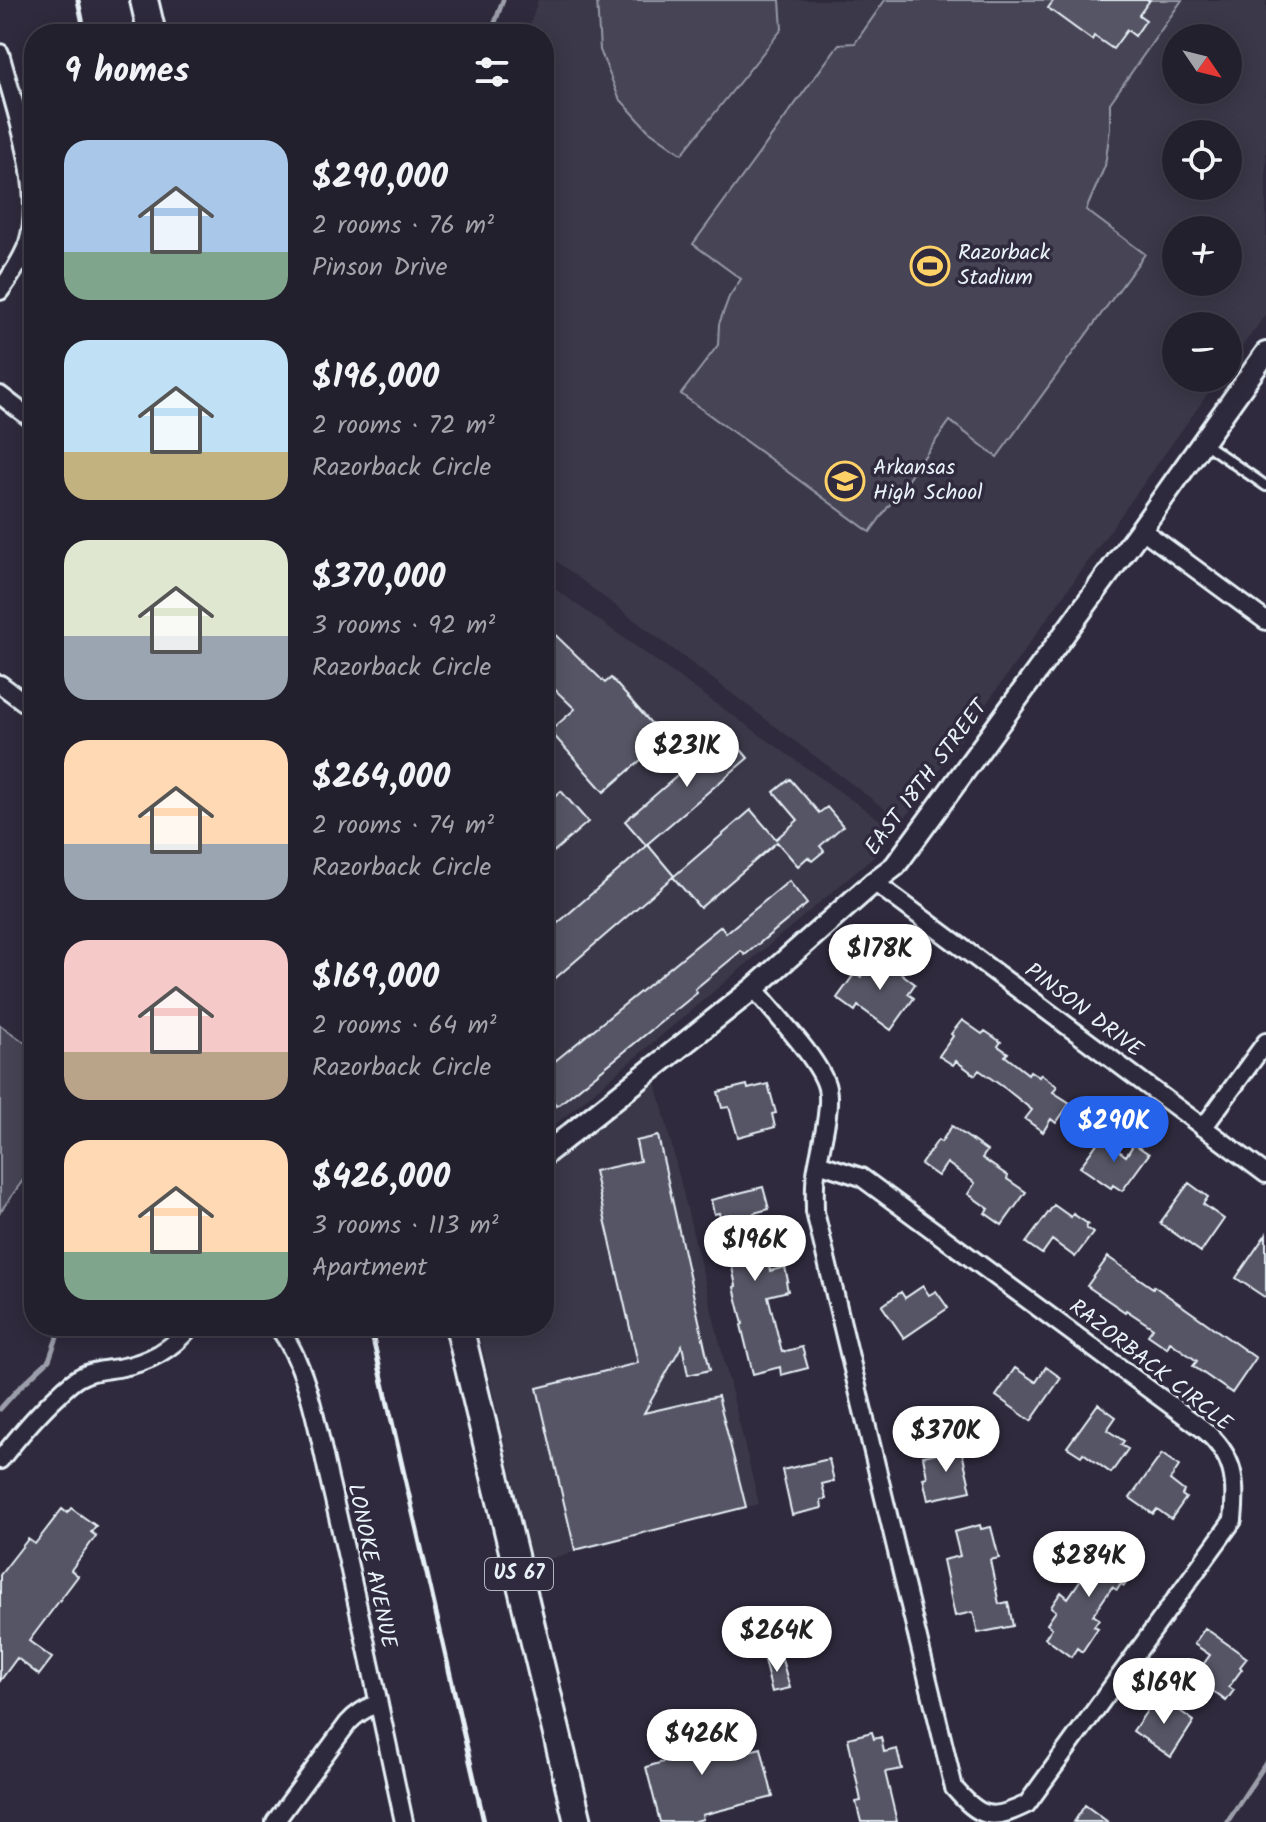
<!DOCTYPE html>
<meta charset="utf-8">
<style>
:root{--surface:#23202e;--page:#2b2836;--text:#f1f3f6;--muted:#a3a3aa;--line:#403e4a;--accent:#2563eb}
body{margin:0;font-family:Kalam,sans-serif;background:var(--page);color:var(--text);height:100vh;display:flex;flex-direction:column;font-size:30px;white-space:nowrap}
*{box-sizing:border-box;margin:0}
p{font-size:26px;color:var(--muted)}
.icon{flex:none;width:44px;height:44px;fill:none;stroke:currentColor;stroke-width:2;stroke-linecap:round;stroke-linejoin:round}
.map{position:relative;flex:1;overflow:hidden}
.drawer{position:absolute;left:24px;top:24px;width:530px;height:1312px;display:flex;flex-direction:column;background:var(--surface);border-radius:32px;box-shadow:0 4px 20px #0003,0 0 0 2px var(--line)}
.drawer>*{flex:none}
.needle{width:52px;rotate:125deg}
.fabs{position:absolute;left:1162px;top:24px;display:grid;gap:16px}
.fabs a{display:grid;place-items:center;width:80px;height:80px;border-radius:50%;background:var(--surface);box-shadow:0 4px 20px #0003,0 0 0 2px var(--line);font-size:40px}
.price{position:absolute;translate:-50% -68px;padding:0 18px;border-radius:28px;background:#fff;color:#222;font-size:26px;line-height:52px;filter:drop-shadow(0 2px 4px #0008)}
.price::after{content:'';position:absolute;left:50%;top:48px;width:24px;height:18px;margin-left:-12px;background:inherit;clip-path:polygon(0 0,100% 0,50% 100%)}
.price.active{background:var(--accent);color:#fff}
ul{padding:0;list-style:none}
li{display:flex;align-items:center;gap:24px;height:200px;padding:0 40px}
li span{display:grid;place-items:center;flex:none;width:224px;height:160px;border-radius:24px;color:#555}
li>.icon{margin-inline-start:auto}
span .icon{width:96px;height:96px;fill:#fffc;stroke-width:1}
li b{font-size:34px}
h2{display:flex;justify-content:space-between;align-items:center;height:96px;padding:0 40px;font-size:34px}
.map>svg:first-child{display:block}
.built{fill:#3b3749;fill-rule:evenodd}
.green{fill:#464455;stroke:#979aa6;stroke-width:2}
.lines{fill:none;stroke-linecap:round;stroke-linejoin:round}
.stream{stroke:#9c9fab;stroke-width:5}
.building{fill:#575565;stroke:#e8f1f8;stroke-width:2}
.service-casing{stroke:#e8f1f8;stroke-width:14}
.minor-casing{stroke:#e8f1f8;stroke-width:22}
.tertiary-casing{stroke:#e8f1f8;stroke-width:26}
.primary-casing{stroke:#e8f1f8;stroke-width:32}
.service{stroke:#2f2a3d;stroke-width:8}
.minor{stroke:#2f2a3d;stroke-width:16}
.tertiary{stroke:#2f2a3d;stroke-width:20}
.primary{stroke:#2f2a3d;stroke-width:26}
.rail{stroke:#e8f1f8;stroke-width:5}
.labels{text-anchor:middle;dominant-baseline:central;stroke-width:7;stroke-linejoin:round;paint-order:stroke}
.shield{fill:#2f2a3d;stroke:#b0b5c0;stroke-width:2}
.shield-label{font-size:20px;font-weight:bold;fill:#e8f1f8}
.poi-label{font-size:22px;fill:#e8f1f8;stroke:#2f2a3d;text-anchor:start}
.street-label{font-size:22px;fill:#e8f1f8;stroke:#2f2a3d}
</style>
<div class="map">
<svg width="1266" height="1822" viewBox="0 0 1266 1822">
<rect width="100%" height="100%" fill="#2f2a3d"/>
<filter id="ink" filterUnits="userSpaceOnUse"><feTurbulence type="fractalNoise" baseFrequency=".0125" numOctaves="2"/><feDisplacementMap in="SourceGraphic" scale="16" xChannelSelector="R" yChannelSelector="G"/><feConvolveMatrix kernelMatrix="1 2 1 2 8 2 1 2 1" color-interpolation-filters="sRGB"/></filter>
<g filter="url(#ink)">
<path class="built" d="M 538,0 L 1266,0 L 1266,314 L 1228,366 L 1228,326 L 1176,326 L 1176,378 L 1219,378 L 902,822 L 544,552 L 544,34 L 527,34 ZM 1176,38 L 1228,38 L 1228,90 L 1176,90 ZM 1176,134 L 1228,134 L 1228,186 L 1176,186 ZM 1176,230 L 1228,230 L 1228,282 L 1176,282 Z
M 544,581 L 894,830 L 880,852 L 544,1134 Z
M 656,1081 L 759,1504 L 533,1563 L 477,1326 L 544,1326 L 544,1172 Z"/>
<path class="green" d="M 597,0 L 780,0 L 782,29 L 682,154 L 648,130 L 619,98 L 600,50 Z
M 885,0 L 1182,0 L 1110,103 L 1110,129 L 1105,166 L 1086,210 L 1145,254 L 997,457 L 950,421 L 870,532 L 681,394 L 718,345 L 719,324 L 729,297 L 741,279 L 693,244 L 839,44 L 855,43 Z
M 0,1025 L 34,1049 L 34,1165 L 0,1212 Z"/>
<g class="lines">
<path class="stream" d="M 491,34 L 503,0
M 0,1409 L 18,1389 L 49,1360 L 61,1326
M 1227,1822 L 1266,1763"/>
</g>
<path class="building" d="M 1054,0 L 1150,0 L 1139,15 L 1146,20 L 1135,36 L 1127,30 L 1113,49 L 1094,36 L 1092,40 L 1048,8 Z
M 544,624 L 605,683 L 611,678 L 665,739 L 604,792 L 550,731 L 575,709 L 544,679 Z
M 727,733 L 748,758 L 646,845 L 625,821 Z
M 790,779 L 819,813 L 827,807 L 843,826 L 820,846 L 824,851 L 812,861 L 808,857 L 798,866 L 777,842 L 700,908 L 673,877 L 751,810 L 776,839 L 798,820 L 774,792 Z
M 561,791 L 588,822 L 544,860 L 544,807 Z
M 648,845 L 674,876 L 544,988 L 544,935 Z
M 789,881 L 807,904 L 745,955 L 741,951 L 695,989 L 697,993 L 557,1106 L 544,1090 L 544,1070 L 721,926 L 726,933 Z
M 884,956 L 897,965 L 894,968 L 915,984 L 908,994 L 914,998 L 891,1030 L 858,1006 L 855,1011 L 837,998 L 855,973 L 861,977 L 874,959 L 879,962 Z
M 962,1020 L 982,1034 L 985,1031 L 1001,1042 L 998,1046 L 1008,1053 L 1005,1056 L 1028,1074 L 1030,1071 L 1039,1077 L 1041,1074 L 1057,1086 L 1053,1092 L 1070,1103 L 1056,1123 L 1051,1119 L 1043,1132 L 1025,1119 L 1032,1110 L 1006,1089 L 979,1070 L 975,1075 L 956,1061 L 953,1065 L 939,1056 L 953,1036 L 951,1034 Z
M 768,1084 L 776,1113 L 772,1114 L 775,1127 L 738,1137 L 729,1107 L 722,1108 L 718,1092 L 747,1085 L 748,1089 Z
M 952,1126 L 987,1151 L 982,1158 L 1008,1176 L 1007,1179 L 1026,1192 L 1002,1225 L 985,1213 L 989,1209 L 968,1194 L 975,1183 L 947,1163 L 938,1176 L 921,1164 L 938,1140 L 941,1142 Z
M 658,1136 L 710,1370 L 688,1375 L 682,1345 L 644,1413 L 718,1396 L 746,1507 L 575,1550 L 537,1388 L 638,1363 L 594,1171 L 640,1161 L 636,1141 Z
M 1101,1138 L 1126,1156 L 1134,1144 L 1149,1154 L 1122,1191 L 1113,1185 L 1111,1188 L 1080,1167 Z
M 1189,1183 L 1208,1197 L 1203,1204 L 1224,1219 L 1201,1252 L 1160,1223 Z
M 763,1187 L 769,1209 L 754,1213 L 764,1258 L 767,1257 L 770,1271 L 785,1267 L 788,1281 L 786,1282 L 788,1291 L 768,1296 L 782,1352 L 802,1347 L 808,1368 L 781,1375 L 780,1367 L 753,1374 L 741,1325 L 743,1324 L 734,1287 L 736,1286 L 727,1244 L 719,1213 L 714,1214 L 711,1200 Z
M 1054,1205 L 1071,1217 L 1073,1214 L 1088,1224 L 1086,1228 L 1093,1233 L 1075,1257 L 1052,1240 L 1042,1254 L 1026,1243 Z
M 1266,1234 L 1266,1298 L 1236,1278 Z
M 1108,1257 L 1153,1288 L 1154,1286 L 1256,1358 L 1232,1393 L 1193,1366 L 1197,1361 L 1170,1342 L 1167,1348 L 1148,1335 L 1153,1328 L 1126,1310 L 1125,1312 L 1087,1286 Z
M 923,1286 L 929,1295 L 936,1291 L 948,1308 L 904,1338 L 882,1306 L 901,1292 L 905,1298 Z
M 1046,1367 L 1061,1378 L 1031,1421 L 996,1396 L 1015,1368 L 1036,1382 Z
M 1098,1404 L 1116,1417 L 1107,1430 L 1124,1441 L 1121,1445 L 1128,1449 L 1111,1473 L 1083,1453 L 1081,1456 L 1067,1447 Z
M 961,1448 L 971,1491 L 928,1500 L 923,1478 L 927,1477 L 923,1456 Z
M 1162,1454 L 1179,1466 L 1170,1480 L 1184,1491 L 1182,1495 L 1186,1498 L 1171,1519 L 1157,1509 L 1153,1514 L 1130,1498 Z
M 829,1459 L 834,1481 L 822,1484 L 826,1499 L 821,1500 L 822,1508 L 792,1515 L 782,1470 Z
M 71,1508 L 96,1526 L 91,1532 L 96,1536 L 71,1570 L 78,1576 L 29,1641 L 52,1658 L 39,1675 L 17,1658 L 0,1681 L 0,1575 L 28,1539 L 35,1544 L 62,1509 L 67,1513 Z
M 980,1525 L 981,1529 L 991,1527 L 999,1558 L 990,1560 L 999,1604 L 1008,1602 L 1013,1626 L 978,1633 L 973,1612 L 955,1616 L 943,1560 L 960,1556 L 954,1532 Z
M 1108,1540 L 1141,1563 L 1124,1586 L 1121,1584 L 1117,1590 L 1112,1587 L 1093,1615 L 1099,1619 L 1094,1626 L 1098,1628 L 1082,1652 L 1077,1648 L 1071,1657 L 1045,1638 L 1052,1628 L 1047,1624 L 1056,1611 L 1051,1607 L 1061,1592 L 1068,1598 Z
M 1205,1628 L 1247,1658 L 1240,1667 L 1242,1669 L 1229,1687 L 1234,1690 L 1226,1701 L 1194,1677 L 1210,1655 L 1194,1644 Z
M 781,1656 L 790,1688 L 772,1692 L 764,1660 Z
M 1158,1695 L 1194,1721 L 1171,1757 L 1133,1731 Z
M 692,1718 L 704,1762 L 761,1748 L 773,1797 L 702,1815 L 703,1819 L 692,1822 L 660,1822 L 646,1767 L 663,1762 L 654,1727 Z
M 872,1732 L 874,1739 L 881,1737 L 884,1752 L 897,1749 L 902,1769 L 885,1772 L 897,1822 L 861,1822 L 856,1802 L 861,1801 L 848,1738 Z
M 1085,1805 L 1108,1822 L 1074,1822 Z"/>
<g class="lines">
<g class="service-casing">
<path id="service" d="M 1204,443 L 1266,486"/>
</g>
<g class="minor-casing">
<path id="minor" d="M 0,53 C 14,107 45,188 28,243 C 22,260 11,276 0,291
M 0,395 L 34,421
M 1141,529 L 1266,621
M 0,684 L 24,702
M 874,882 L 1266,1174
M 754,988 C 773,1012 821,1061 827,1088 C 832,1110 819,1151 816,1174 C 814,1187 815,1199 815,1212 L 954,1788 C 980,1818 991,1822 1027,1804 L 1233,1520 C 1237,1481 1235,1456 1203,1429 L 861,1177 L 818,1163
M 1203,1128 L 1266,1042
M 277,1326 C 309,1365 319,1438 331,1487 C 357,1598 380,1710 404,1822
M 0,1460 C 18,1437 36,1415 58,1395 C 65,1388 73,1380 82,1376 C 93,1370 106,1370 118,1368 C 148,1363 172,1350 191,1326
M 275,1822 L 348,1723 C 357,1713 366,1708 378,1703"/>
</g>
<g class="tertiary-casing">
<path id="tertiary" d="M 544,1155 L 754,988 L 874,882 L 895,866 L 1141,529 L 1266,353"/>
</g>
<g class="primary-casing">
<path id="primary" d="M 144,0 L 152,34
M 459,1326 L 578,1822"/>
</g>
<use href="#service" class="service"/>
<use href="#minor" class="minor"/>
<use href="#tertiary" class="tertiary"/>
<use href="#primary" class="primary"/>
<path class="rail" d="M 78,0 L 85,34
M 370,1326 L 484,1822"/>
</g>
</g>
<defs>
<g id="stadium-ring" transform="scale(2)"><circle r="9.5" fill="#2f2a3d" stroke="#ffd166" stroke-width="1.5"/><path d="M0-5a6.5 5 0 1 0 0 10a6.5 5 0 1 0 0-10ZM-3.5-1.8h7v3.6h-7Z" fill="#ffd166"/></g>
<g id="school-ring" transform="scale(2)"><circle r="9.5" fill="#2f2a3d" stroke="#ffd166" stroke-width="1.5"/><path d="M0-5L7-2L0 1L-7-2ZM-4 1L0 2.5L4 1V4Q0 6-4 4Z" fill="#ffd166"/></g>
</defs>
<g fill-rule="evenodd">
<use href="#stadium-ring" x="930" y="266"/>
<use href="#school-ring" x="845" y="481"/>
</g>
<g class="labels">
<rect class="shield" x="485" y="1558" width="68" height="32" rx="6"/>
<g class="shield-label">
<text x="519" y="1574">US 67</text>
</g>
<g class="poi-label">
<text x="958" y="253">Razorback<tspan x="958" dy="25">Stadium</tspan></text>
<text x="873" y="468">Arkansas<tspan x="873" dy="25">High School</tspan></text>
</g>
<g class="street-label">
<text transform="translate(927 778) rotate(-53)">EAST 18TH STREET</text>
<text transform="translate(1083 1011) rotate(37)">PINSON DRIVE</text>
<text transform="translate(1150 1366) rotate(38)">RAZORBACK CIRCLE</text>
<text transform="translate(371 1566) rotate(78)">LONOKE AVENUE</text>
</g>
</g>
</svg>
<div class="fabs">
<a><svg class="needle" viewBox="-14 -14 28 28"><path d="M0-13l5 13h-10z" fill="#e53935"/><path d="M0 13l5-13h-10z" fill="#a3a3aa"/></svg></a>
<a><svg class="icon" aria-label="locate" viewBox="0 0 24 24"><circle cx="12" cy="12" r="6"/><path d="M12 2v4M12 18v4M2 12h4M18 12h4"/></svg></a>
<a>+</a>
<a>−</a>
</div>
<b class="price" style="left:687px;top:789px">$231K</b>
<b class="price" style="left:880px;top:992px">$178K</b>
<b class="price active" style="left:1114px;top:1164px">$290K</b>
<b class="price" style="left:755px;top:1283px">$196K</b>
<b class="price" style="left:946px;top:1474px">$370K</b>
<b class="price" style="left:1089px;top:1599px">$284K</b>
<b class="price" style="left:777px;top:1674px">$264K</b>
<b class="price" style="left:1164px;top:1726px">$169K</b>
<b class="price" style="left:702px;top:1777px">$426K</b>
<section class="drawer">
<h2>9 homes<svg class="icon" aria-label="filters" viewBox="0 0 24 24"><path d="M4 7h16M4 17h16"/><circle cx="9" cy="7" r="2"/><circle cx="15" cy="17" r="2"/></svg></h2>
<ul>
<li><span style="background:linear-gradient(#a9c7e8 70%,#7fa58c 0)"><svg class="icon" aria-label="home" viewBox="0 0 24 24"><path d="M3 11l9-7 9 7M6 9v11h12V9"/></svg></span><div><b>$290,000</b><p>2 rooms · 76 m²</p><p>Pinson Drive</p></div></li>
<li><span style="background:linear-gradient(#bfe0f5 70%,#c2b280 0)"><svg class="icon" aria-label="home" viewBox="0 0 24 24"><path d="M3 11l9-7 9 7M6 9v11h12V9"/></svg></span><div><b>$196,000</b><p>2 rooms · 72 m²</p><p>Razorback Circle</p></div></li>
<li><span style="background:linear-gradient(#dfe7d0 60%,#9aa5b1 0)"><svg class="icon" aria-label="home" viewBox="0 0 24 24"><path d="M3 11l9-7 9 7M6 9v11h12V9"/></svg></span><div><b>$370,000</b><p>3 rooms · 92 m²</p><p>Razorback Circle</p></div></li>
<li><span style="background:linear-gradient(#ffd9b3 65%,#9aa5b1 0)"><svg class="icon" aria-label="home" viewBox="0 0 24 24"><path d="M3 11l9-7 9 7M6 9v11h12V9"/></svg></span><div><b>$264,000</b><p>2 rooms · 74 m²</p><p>Razorback Circle</p></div></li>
<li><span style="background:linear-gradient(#f6c9c9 70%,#b9a48a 0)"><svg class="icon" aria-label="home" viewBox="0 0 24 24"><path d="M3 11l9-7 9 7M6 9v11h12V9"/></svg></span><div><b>$169,000</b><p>2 rooms · 64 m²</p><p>Razorback Circle</p></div></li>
<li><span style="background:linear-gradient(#ffd9b3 70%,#7fa58c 0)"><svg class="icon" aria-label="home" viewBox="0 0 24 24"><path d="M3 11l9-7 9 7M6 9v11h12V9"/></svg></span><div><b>$426,000</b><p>3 rooms · 113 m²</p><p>Apartment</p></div></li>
</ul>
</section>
</div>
